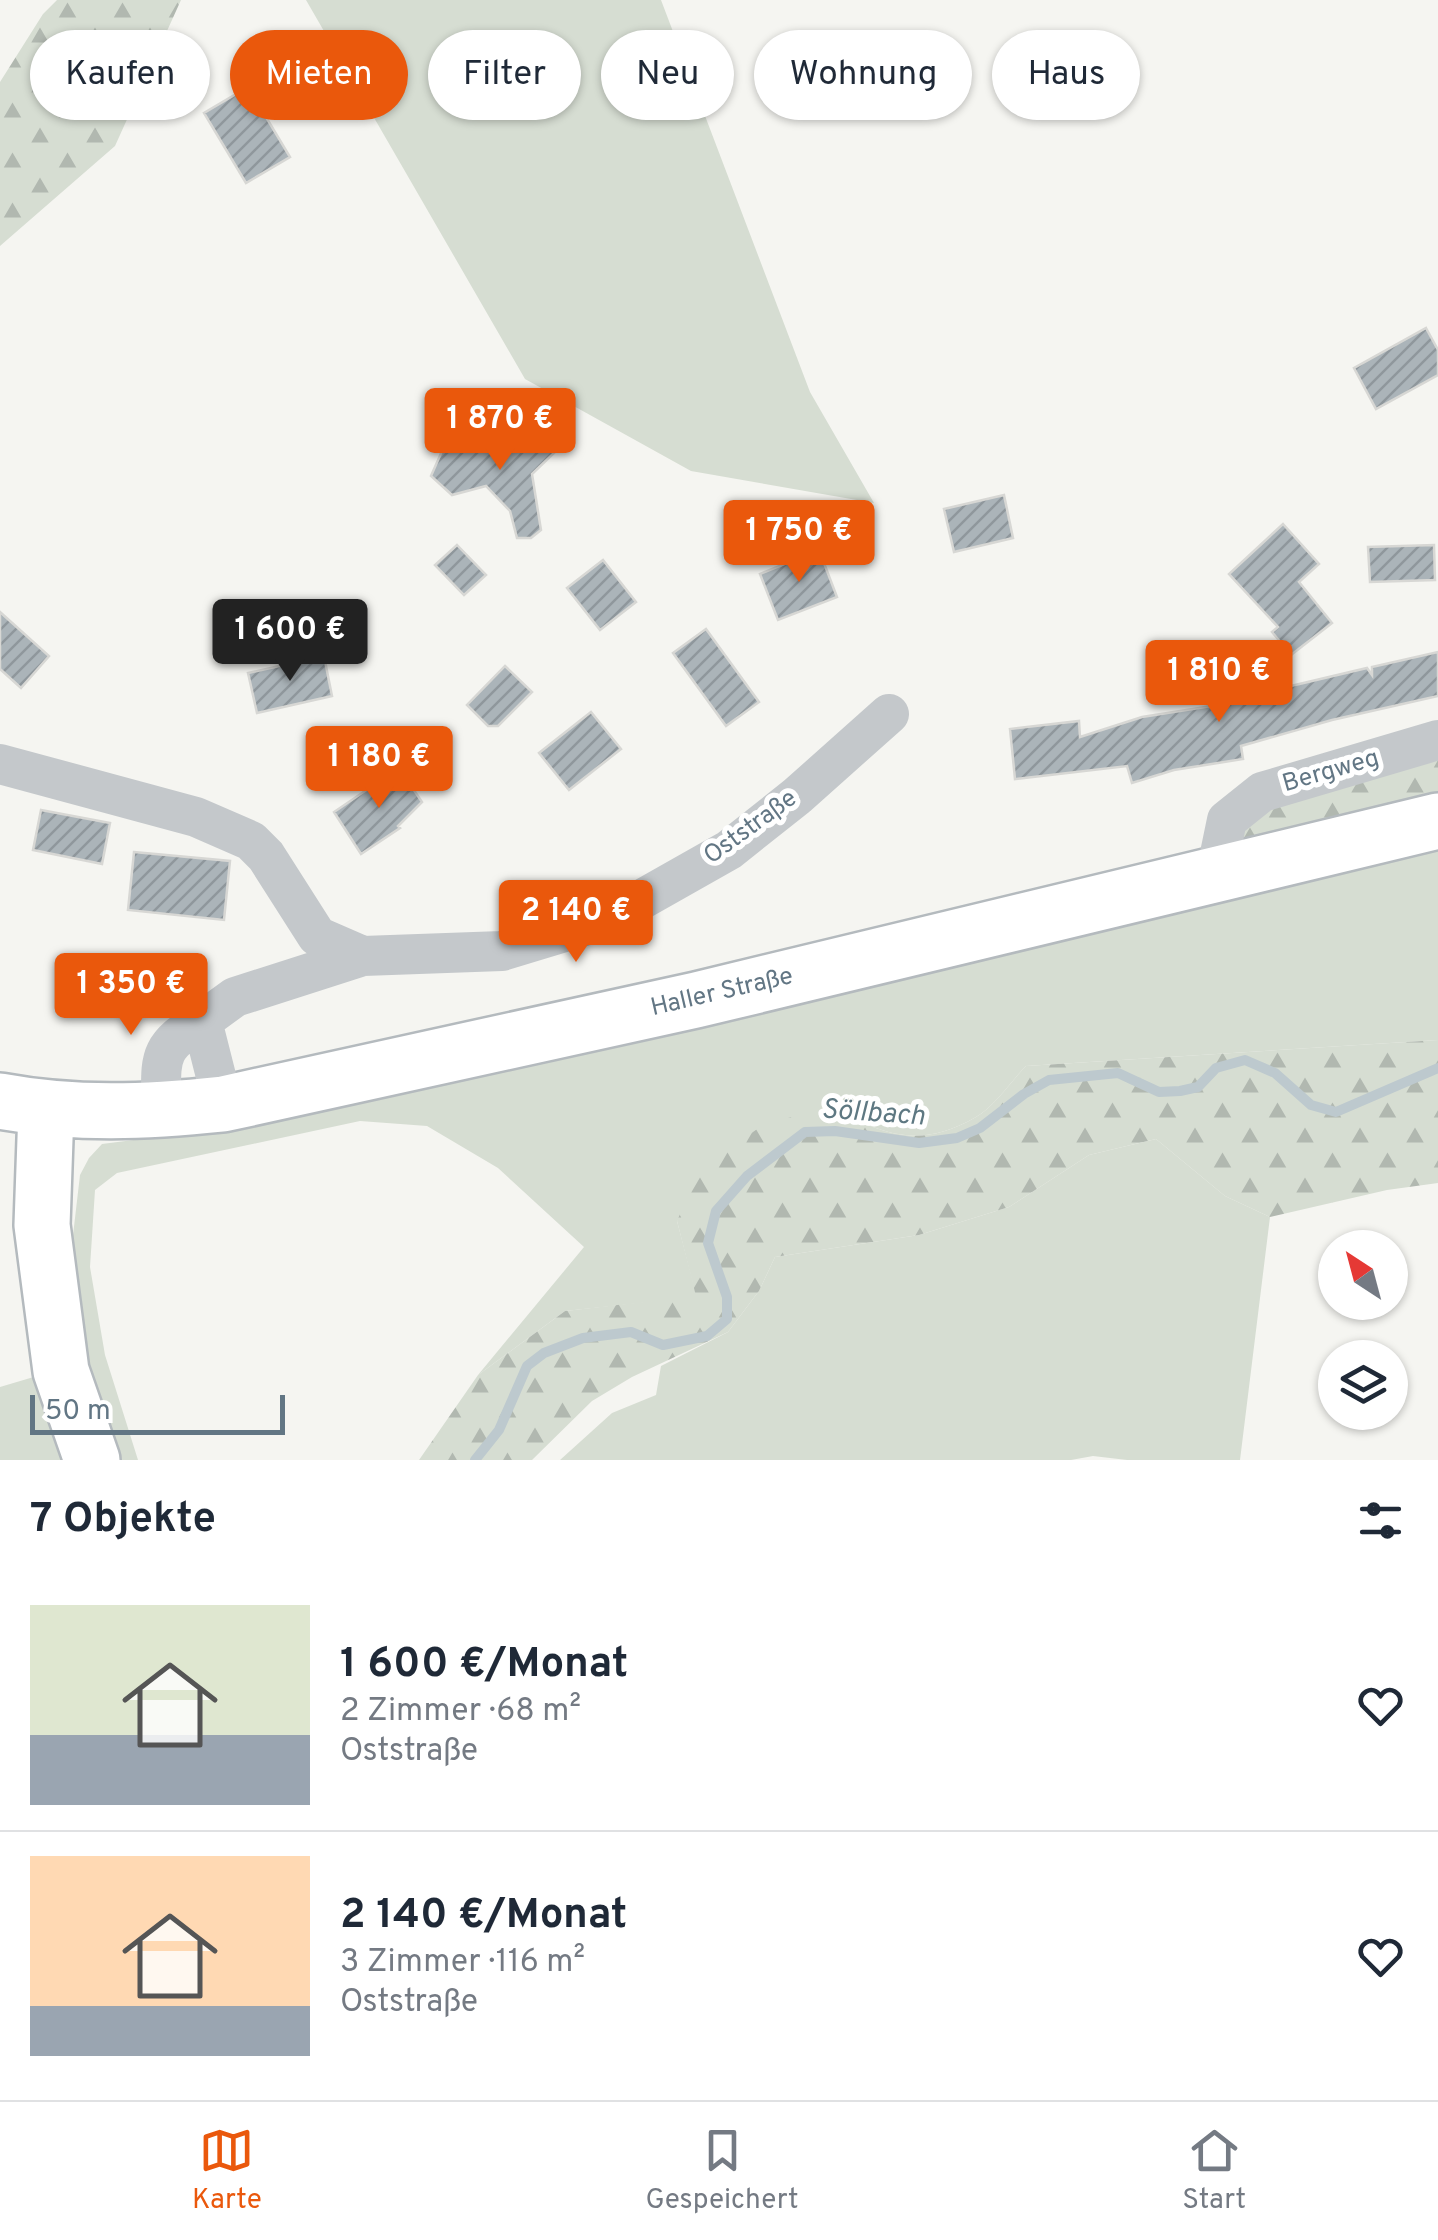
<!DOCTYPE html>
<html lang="de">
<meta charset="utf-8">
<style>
:root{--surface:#fff;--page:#f6f6f7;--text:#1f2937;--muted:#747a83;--line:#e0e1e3;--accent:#ea580c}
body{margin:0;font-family:Overpass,sans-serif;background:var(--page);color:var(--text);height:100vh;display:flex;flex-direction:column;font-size:38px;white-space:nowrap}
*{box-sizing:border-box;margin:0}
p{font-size:32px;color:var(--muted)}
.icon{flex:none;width:55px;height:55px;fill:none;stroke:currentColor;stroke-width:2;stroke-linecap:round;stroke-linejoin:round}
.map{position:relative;height:1460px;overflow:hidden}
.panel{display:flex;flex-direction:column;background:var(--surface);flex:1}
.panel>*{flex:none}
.banner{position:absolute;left:30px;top:30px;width:1380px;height:90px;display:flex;gap:20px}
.needle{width:65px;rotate:324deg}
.tools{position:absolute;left:1318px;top:1230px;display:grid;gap:20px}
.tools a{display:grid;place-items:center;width:90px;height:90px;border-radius:50%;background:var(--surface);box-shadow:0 2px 8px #0004;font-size:50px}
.scale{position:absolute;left:30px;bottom:25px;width:255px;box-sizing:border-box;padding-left:10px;border:5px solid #627684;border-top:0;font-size:28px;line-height:35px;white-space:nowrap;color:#627684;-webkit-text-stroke:8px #fff;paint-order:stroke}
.price{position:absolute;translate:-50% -85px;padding:0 22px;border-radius:10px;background:var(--accent);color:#fff;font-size:32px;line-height:65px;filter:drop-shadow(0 2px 5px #0008)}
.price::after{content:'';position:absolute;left:50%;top:60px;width:30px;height:22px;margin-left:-15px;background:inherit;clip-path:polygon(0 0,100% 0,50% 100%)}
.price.selected{background:#222;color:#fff}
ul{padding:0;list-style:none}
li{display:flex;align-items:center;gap:30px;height:250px;padding:0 30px}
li+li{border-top:2px solid var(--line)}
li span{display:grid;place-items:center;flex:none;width:280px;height:200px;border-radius:0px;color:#555}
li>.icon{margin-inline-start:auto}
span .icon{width:120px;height:120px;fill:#fffc;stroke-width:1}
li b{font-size:42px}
h2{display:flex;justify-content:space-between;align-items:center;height:120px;padding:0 30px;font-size:42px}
.chip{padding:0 35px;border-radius:45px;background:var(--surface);box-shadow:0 2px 8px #0004;font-size:35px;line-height:90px}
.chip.selected{background:var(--accent);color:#fff}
.dock{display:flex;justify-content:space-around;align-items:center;height:140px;border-top:2px solid var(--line);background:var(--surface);font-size:28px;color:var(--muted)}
.dock a{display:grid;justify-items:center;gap:5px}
.dock .selected{color:var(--accent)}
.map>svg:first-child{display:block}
.grass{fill:#d6ddd2}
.forest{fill:url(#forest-firs)}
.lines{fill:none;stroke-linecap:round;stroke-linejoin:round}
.stream{stroke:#bdc9ce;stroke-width:10}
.building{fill:url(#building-hatch);stroke:#d7d7d4;stroke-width:2.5}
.secondary-casing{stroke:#b4babe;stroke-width:60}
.street{stroke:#c4c8cb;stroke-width:40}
.secondary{stroke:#fff;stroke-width:55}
.labels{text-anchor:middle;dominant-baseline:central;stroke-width:10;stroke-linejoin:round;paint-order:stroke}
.street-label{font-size:25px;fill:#627684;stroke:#fff}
.water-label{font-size:28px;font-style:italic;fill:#5e7882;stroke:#fff}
</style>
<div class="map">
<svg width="1438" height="1460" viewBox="0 0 1438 1460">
<defs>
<pattern id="forest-firs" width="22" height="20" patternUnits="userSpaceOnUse" patternTransform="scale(2.5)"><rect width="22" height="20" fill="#d6ddd2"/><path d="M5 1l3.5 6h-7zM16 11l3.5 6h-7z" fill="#b1b8b0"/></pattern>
<pattern id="building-hatch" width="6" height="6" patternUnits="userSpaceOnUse" patternTransform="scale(2.5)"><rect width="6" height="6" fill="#abb4b9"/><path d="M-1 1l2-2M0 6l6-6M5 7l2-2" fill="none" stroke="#8f979c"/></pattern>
</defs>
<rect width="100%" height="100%" fill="#f5f5f1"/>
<path class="grass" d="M 306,0 L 661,0 L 810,392 L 874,503 L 691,471 L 525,379 Z
M 1438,839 L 1438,1040 L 1026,1066 C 1011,1081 995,1106 976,1117 C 917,1151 884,1133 827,1107 L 677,1221 L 697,1297 L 565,1311 L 478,1375 L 584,1247 L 498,1168 L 427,1126 L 360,1121 L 117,1173 L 95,1190 L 90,1267 L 105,1355 L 138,1460 L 116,1460 L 85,1365 L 70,1261 L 80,1175 L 89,1158 L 102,1144 L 235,1127 Z
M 1156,1139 L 1225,1196 L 1270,1217 L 1240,1460 L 1127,1460 L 1093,1456 L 1071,1460 L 560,1460 L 612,1413 L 656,1395 L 661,1366 L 728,1332 L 759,1291 L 775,1257 L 919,1235 L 1009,1207 L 1089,1155 Z
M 37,1376 L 63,1460 L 0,1460 L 0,1387 Z"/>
<path class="forest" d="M 57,0 L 181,0 L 115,146 L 0,246 L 0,82 L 43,14 Z
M 1438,746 L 1438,795 L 1234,843 L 1270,798 Z
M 1438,1040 L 1438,1183 L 1387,1190 L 1270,1217 L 1225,1196 L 1156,1139 L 1089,1155 L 1009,1207 L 919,1235 L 775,1257 L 759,1291 L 728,1332 L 632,1377 L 592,1401 L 532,1460 L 419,1460 L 478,1375 L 565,1311 L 696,1296 L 677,1221 L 700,1169 L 763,1125 L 827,1107 C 884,1133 917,1151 976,1117 C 995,1106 1011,1081 1026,1066 Z"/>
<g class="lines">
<path class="stream" d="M 475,1460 L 499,1430 L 527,1366 L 544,1353 L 583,1338 L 631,1332 L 663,1345 L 707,1336 L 727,1319 L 727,1297 L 708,1243 L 716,1211 L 747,1176 L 805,1132 L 835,1131 L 919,1143 L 957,1138 L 980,1128 L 1024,1094 L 1049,1080 L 1118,1073 L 1159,1092 L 1180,1091 L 1198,1087 L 1216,1068 L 1245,1060 L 1275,1073 L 1311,1105 L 1336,1112 L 1438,1068"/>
</g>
<path class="building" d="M 248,87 L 290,157 L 246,183 L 204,113 Z
M 1426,328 L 1438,350 L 1438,375 L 1376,409 L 1354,368 Z
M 524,418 L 554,453 L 532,474 L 541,530 L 531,538 L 517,538 L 510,511 L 486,486 L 452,495 L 431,476 L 442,451 L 508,434 Z
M 1004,495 L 1013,538 L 954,552 L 944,509 Z
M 1283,524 L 1319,564 L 1299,582 L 1332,623 L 1291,655 L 1272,632 L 1278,627 L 1229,574 Z
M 457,545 L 486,575 L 464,595 L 435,565 Z
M 1434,545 L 1435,580 L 1370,582 L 1368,547 Z
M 819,550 L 837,597 L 778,620 L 760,574 Z
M 603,560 L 636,602 L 600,630 L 567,588 Z
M 0,612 L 49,656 L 21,688 L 0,669 Z
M 706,629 L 759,702 L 726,726 L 673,653 Z
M 1438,652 L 1438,696 L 1332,720 L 1241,746 L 1243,759 L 1174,770 L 1132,783 L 1127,766 L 1015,779 L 1010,729 L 1079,721 L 1080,737 L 1142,717 L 1275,696 L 1274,690 L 1367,668 L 1372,675 L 1372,667 Z
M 324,656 L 332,696 L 257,713 L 248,673 Z
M 505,666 L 532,692 L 498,726 L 488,726 L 467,705 Z
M 591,712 L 621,749 L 569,790 L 539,753 Z
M 399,768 L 422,802 L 398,826 L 400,828 L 361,854 L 334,812 Z
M 41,810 L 110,823 L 102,864 L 33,850 Z
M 134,852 L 230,861 L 224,920 L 128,910 Z"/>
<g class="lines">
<g class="secondary-casing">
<path id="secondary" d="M 0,1101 C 75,1115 147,1112 223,1104 L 696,1000 L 1438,821
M 46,1110 L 42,1225 L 61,1371 L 92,1460"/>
</g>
<path class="street" d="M 0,764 L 196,817 L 251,841 L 266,856 L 317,936 L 363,956
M 1216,873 L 1227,820 L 1262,792 L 1438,740
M 223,1104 L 202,1021 L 235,997 L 363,956 L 502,951 L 607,919 L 729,850 L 797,796 L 889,714
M 161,1111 C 162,1061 154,1048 202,1021"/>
<use href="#secondary" class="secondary"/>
</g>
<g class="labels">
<g class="street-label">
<text transform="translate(1331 772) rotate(-16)">Bergweg</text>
<text transform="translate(751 828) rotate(-36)">Oststraße</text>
<text transform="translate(722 993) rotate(-13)">Haller Straße</text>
</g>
<g class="water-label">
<text transform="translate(873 1114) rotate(4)">Söllbach</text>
</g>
</g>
</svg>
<div class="tools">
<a><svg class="needle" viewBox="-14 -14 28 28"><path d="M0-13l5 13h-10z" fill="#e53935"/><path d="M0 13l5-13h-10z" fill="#747a83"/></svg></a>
<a><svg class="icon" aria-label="layers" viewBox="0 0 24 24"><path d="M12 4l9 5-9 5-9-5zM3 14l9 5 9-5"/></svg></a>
</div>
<div class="scale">50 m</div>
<b class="price" style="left:500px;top:473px">1 870 €</b>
<b class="price" style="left:799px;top:585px">1 750 €</b>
<b class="price selected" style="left:290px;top:684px">1 600 €</b>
<b class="price" style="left:1219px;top:725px">1 810 €</b>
<b class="price" style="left:379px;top:811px">1 180 €</b>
<b class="price" style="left:576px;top:965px">2 140 €</b>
<b class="price" style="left:131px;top:1038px">1 350 €</b>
<div class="banner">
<a class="chip">Kaufen</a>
<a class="chip selected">Mieten</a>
<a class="chip">Filter</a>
<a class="chip">Neu</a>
<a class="chip">Wohnung</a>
<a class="chip">Haus</a>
</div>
</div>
<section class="panel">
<h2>7 Objekte<svg class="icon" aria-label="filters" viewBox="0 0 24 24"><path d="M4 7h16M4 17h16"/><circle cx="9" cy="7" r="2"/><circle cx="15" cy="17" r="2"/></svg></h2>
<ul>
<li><span style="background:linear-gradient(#dfe7d0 65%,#9aa5b1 0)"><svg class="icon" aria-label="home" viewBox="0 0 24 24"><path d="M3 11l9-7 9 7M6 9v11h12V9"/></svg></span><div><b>1 600 €/Monat</b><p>2 Zimmer · 68 m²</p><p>Oststraße</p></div><svg class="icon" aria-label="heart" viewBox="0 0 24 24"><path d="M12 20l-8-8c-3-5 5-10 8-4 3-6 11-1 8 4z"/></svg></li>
<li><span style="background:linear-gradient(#ffd9b3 75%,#9aa5b1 0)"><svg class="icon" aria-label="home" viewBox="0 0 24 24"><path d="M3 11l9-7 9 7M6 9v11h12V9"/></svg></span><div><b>2 140 €/Monat</b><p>3 Zimmer · 116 m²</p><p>Oststraße</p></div><svg class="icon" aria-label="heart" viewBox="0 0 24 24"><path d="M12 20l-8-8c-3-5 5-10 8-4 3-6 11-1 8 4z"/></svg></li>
</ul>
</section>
<nav class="dock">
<a class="selected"><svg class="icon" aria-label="map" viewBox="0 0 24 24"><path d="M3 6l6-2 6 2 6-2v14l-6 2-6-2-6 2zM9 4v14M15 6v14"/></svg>Karte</a>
<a><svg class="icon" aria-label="saved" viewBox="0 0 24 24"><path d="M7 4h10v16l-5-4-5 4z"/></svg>Gespeichert</a>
<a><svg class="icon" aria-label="home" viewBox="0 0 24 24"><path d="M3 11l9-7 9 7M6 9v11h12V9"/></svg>Start</a>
</nav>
